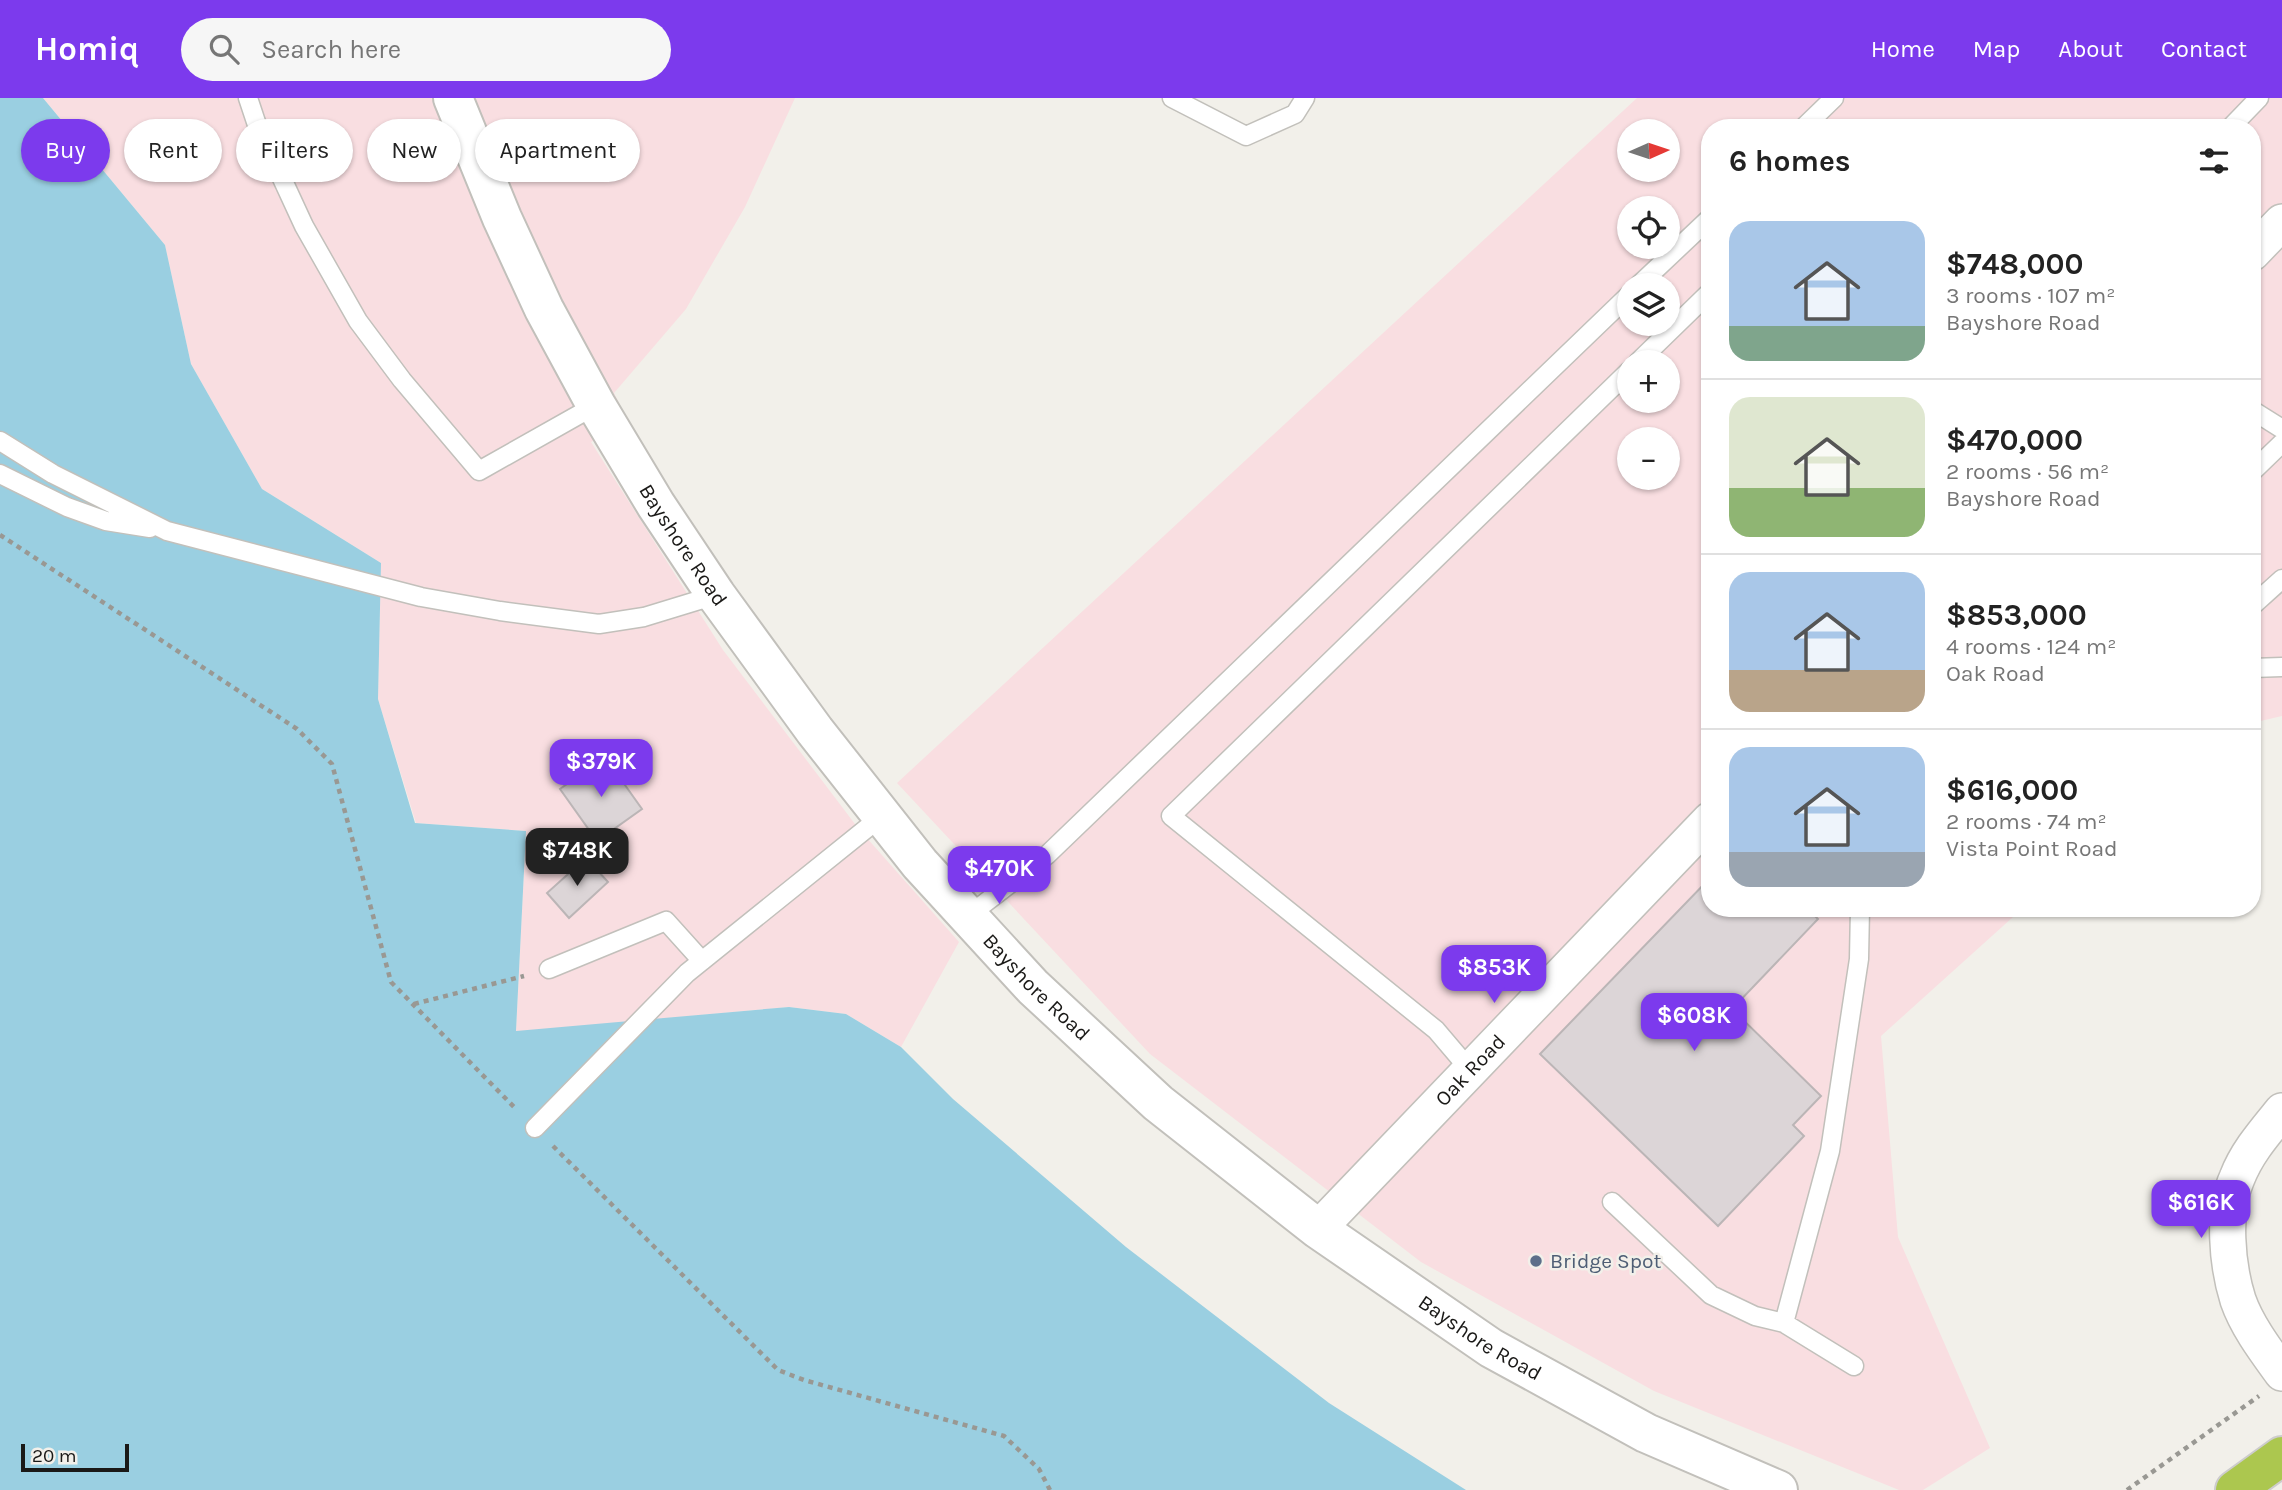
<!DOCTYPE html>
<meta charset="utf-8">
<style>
:root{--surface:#fff;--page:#f6f6f6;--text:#222;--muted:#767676;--line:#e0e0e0;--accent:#7c3aed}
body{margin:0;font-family:Karla,sans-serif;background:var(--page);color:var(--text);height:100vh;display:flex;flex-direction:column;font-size:26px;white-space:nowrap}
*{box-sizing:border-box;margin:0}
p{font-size:23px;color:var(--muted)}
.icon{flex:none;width:38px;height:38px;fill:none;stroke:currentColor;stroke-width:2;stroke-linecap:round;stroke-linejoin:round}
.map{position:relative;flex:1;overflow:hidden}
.drawer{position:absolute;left:1701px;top:21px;width:560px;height:798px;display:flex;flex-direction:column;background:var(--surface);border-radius:28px;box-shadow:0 2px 5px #0004}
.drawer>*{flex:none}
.top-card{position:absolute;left:21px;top:21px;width:665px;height:63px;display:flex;gap:14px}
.needle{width:46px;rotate:87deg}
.fabs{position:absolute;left:1617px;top:21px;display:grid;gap:14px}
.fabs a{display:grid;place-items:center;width:63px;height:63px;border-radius:50%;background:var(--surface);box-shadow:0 2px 5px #0004;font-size:35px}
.scale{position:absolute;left:21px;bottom:18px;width:108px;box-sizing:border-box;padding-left:7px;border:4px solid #1a1917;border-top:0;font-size:19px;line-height:24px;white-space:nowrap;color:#1a1917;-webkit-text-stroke:5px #f2f0ea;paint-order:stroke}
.price{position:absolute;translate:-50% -60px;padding:0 16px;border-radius:14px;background:var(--accent);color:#fff;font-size:23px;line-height:46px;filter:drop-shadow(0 2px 4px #0008)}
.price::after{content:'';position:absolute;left:50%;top:42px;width:21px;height:16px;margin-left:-10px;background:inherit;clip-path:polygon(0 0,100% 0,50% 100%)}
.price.selected{background:#222;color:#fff}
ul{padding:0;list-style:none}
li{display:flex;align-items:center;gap:21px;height:175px;padding:0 28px}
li+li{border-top:2px solid var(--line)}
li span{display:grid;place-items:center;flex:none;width:196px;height:140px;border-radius:21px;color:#555}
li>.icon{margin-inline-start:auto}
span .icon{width:84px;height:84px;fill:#fffc;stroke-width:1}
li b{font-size:30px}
h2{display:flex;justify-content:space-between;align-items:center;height:84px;padding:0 28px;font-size:30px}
.tag{padding:0 24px;border-radius:32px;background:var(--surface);box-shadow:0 2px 5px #0004;font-size:24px;line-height:63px}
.tag.selected{background:var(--accent);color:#fff}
header{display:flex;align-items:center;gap:42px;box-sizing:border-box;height:98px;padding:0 35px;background:var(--accent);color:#fff}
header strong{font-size:33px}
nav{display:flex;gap:38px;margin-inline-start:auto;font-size:24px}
.search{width:490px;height:63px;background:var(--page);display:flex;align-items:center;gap:18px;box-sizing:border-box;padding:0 24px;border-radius:38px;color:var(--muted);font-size:26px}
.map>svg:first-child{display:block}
.industrial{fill:#f9dee1;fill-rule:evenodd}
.water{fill:#9acfe1}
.building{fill:#dcd5d7;stroke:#bbb5b6;stroke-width:2}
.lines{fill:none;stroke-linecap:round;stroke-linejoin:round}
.service-casing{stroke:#c2c0bb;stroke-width:21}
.minor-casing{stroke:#c2c0bb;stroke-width:38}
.tertiary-casing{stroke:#c2c0bb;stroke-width:42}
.motorway-casing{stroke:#cdcccc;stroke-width:42}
.path{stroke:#999893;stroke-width:4.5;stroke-dasharray:5 5;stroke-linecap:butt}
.service{stroke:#fff;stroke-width:18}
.minor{stroke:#fff;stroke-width:35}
.tertiary{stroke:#fff;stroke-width:38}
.motorway{stroke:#acc74f;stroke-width:38}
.service-dot{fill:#5c6f8a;stroke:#f2f0ea;stroke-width:2.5}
.labels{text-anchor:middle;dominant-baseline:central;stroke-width:5;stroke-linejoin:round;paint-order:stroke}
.street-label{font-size:21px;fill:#1a1917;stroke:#f2f0ea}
.service-label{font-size:21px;fill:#4e5e75;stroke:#f2f0ea;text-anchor:start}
</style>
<header>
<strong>Homiq</strong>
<div class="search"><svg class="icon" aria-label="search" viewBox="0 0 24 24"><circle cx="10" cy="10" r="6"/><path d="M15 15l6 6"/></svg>Search here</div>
<nav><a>Home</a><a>Map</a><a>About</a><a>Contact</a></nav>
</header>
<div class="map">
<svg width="2282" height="1392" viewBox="0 0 2282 1392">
<rect width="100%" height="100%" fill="#f2f0ea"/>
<path class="industrial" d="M 43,0 L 795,0 L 745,109 L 686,211 L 614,295 L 628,324 L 591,344 L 723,552 L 858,730 L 959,844 L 901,949 L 846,916 L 789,909 L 516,934 L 526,733 L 416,725 L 378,601 L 381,465 L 262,391 L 191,266 L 165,147 Z
M 1637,0 L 2282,0 L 2282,618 L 2252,625 L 2252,30 L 1710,30 L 1710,810 L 2023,810 L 1881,938 L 1898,1139 L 1990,1350 L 1923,1392 L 1899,1392 L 1654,1293 L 1421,1164 L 1150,956 L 897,685 ZM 1629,33 L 1668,33 L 1668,72 L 1629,72 ZM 1629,110 L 1668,110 L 1668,149 L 1629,149 ZM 1629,187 L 1668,187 L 1668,226 L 1629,226 ZM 1629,264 L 1668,264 L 1668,303 L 1629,303 ZM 1629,341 L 1668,341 L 1668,380 L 1629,380 Z"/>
<path class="water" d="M 0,0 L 43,0 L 165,147 L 191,266 L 262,391 L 381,465 L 378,601 L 415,725 L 526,733 L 516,933 L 789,909 L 846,916 L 901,949 L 953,1001 L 1126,1149 L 1329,1305 L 1466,1392 L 0,1392 Z"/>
<path class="building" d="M 605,659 L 642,711 L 597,743 L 560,691 Z
M 586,760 L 608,784 L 569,820 L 547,795 Z
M 1710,780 L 1710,810 L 1807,810 L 1818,821 L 1732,911 L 1821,998 L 1793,1027 L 1804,1038 L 1718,1128 L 1540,956 Z"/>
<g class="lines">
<g class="service-casing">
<path id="service" d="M 248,0 L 256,24 L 304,128 L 358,223 L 402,282 L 479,373 L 596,307
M 1172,0 L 1246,38 L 1295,16 L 1305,0
M 1803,30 L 1834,0
M 2230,30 L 2259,0
M 1639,187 L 1710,120
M 1638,264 L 1710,194
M 2252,312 L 2282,331
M 0,343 L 53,376 L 167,433 L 421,499 L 500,513 L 599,526 L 644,519 L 716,497
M 2252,374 L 2282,345
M 0,376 L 67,409 L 106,423 L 150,430
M 2252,508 L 2282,481
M 2252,570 L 2282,569
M 968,818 L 1047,757 L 1629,197
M 549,871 L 666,823 L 702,863
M 1470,972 L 1436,932 L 1171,718 L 1629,273
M 535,1030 L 687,875 L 882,718
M 1612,1104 L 1711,1197 L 1755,1218 L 1784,1225 L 1830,1053 L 1859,861 L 1860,810
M 1784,1225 L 1854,1268"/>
</g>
<g class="minor-casing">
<g id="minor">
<path d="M 2252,155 L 2282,124"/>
<path d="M 2282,1013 C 2265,1034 2247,1054 2237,1080 C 2222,1113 2227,1167 2238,1202 C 2247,1228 2266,1253 2282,1275"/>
<path id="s1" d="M 1318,1131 L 1710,722"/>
</g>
</g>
<g class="tertiary-casing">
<g id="tertiary">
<path id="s2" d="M 453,0 L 502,120 L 544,211 L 596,307 L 656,407 L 716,497 L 815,633 L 920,766 L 1033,889 L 1158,1005 L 1318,1131 L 1491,1250 L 1646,1335 L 1778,1392"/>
</g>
</g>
<g class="motorway-casing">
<path id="motorway" d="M 2235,1392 L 2282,1358"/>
</g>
<path class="path" d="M 0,437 L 297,631 L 332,666 L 391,884 L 517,1012
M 414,906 L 524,878
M 553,1048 L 778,1272 L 804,1282 L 1004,1338 L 1039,1371 L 1050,1392
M 2127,1392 L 2259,1298"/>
<use href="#service" class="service"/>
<use href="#minor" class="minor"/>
<use href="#tertiary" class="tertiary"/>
<use href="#motorway" class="motorway"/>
</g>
<circle class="service-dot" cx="1536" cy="1163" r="7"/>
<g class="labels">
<g class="street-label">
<text stroke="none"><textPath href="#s2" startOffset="504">Bayshore Road</textPath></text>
<text stroke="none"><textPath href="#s2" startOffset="1071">Bayshore Road</textPath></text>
<text stroke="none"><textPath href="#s1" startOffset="220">Oak Road</textPath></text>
<text stroke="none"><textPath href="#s2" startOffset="1638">Bayshore Road</textPath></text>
</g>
<g class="service-label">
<text x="1550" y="1163">Bridge Spot</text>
</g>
</g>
</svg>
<div class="fabs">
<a><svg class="needle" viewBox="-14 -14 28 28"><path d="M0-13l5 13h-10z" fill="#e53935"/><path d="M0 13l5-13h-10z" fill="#767676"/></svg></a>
<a><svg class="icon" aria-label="locate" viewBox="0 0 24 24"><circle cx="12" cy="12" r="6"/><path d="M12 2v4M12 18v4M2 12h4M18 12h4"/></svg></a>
<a><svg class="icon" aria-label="layers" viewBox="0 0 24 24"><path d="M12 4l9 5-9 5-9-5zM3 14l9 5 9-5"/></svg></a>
<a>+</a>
<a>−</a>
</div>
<div class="scale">20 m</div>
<b class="price" style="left:601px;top:701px">$379K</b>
<b class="price selected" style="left:577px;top:790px">$748K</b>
<b class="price" style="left:999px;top:808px">$470K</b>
<b class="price" style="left:1494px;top:907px">$853K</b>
<b class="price" style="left:1694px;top:955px">$608K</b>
<b class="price" style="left:2201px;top:1142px">$616K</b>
<div class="top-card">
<a class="tag selected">Buy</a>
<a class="tag">Rent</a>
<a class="tag">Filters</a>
<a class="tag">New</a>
<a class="tag">Apartment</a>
</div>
<section class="drawer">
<h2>6 homes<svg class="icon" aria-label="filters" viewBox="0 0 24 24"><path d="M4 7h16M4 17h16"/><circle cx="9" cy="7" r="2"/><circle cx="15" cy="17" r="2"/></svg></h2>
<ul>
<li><span style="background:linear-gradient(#a9c7e8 75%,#7fa58c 0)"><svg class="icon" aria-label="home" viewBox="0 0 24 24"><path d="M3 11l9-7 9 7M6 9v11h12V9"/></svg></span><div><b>$748,000</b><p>3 rooms · 107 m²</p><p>Bayshore Road</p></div></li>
<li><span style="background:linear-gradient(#dfe7d0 65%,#8fb573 0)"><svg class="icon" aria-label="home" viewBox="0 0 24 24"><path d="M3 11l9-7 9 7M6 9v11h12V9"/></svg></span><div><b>$470,000</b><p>2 rooms · 56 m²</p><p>Bayshore Road</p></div></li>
<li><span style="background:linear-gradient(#a9c7e8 70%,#b9a48a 0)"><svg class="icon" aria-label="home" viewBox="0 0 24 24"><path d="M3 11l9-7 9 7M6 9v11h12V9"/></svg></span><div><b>$853,000</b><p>4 rooms · 124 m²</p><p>Oak Road</p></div></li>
<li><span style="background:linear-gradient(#a9c7e8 75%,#9aa5b1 0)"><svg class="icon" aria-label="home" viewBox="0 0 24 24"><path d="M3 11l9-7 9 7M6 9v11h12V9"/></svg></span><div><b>$616,000</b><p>2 rooms · 74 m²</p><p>Vista Point Road</p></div></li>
</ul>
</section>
</div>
